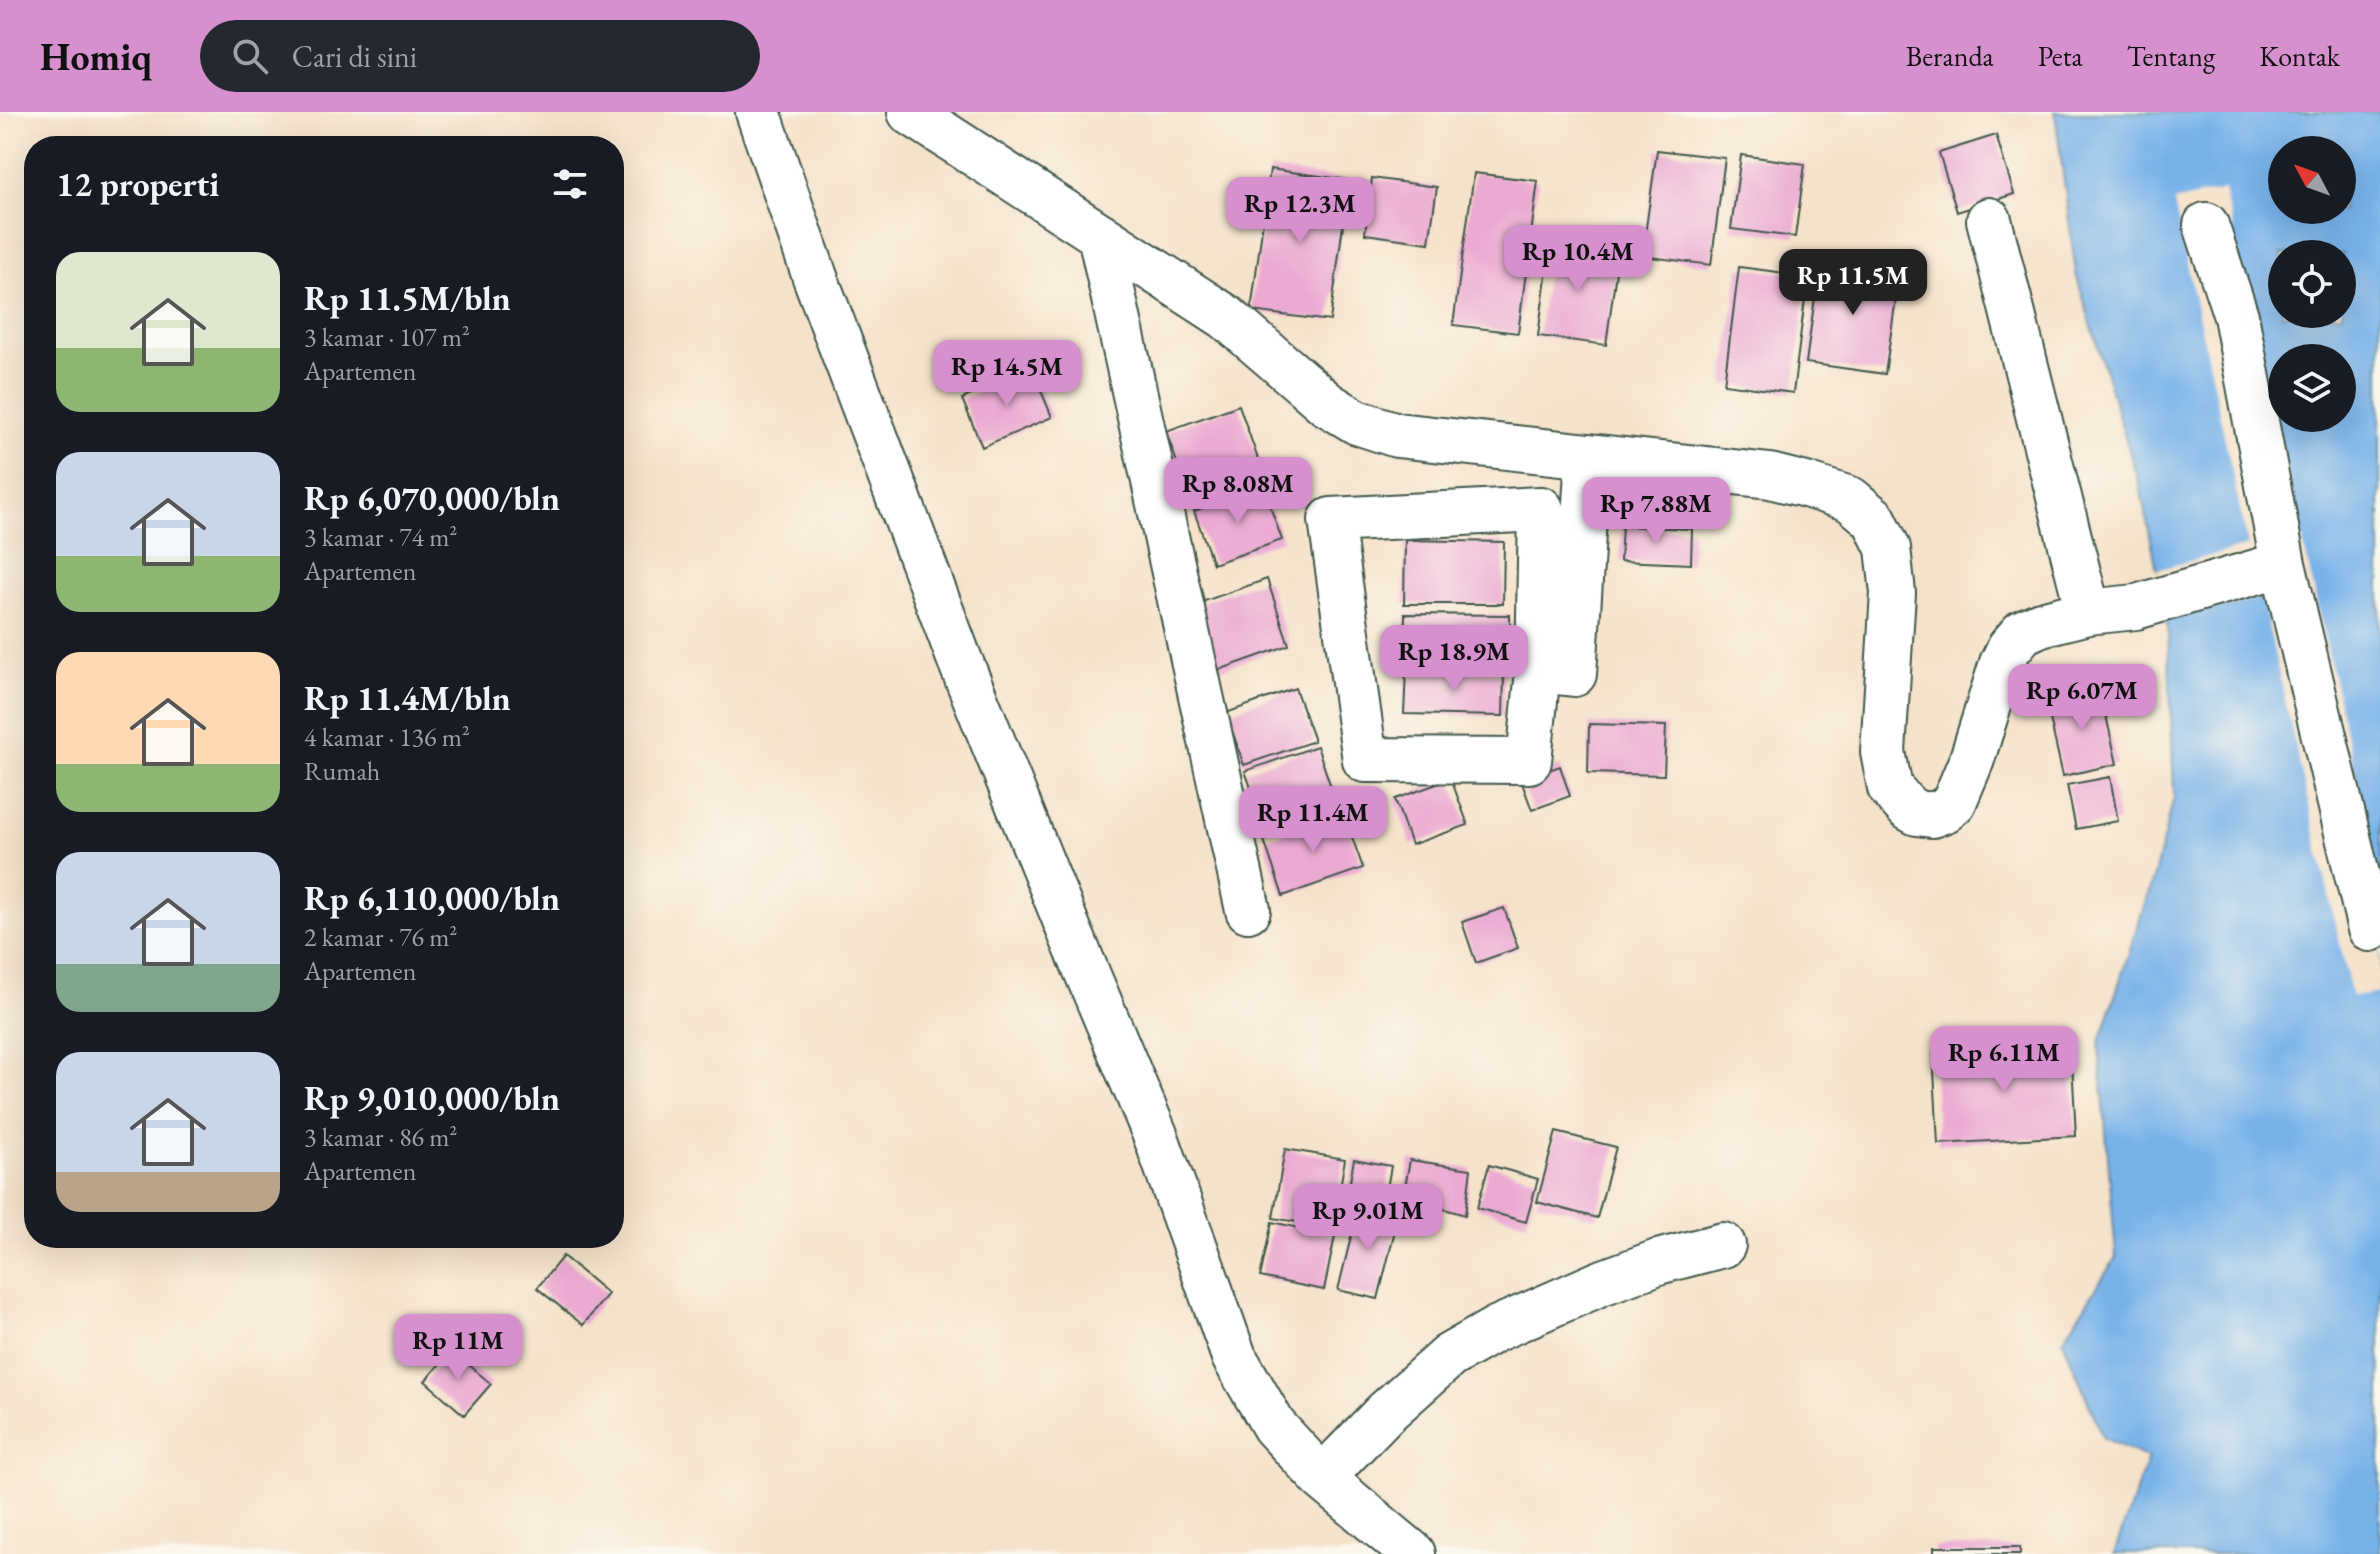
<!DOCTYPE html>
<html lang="id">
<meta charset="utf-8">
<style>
:root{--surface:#171b24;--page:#242831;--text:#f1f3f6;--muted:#9ea1a6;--accent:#d690ce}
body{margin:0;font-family:"EB Garamond",serif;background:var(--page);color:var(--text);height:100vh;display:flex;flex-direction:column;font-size:30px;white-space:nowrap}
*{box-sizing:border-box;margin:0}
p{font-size:26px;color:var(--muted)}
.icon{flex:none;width:44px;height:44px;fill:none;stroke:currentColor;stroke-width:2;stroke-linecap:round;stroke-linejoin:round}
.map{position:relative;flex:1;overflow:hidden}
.sheet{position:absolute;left:24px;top:24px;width:600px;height:1112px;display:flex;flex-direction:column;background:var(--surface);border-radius:32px;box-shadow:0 8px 32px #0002}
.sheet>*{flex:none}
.needle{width:52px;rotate:311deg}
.tools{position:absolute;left:2268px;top:24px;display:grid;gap:16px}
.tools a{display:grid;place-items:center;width:88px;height:88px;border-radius:50%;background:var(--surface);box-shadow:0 8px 32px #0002;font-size:40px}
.price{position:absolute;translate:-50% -68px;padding:0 18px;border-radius:16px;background:var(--accent);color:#111;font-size:26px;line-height:52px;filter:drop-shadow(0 2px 4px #0008)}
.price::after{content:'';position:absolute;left:50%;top:48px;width:24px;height:18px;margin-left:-12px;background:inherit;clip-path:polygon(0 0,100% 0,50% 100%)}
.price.on{background:#222;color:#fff}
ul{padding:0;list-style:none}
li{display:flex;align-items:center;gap:24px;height:200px;padding:0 32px}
li span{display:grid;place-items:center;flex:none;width:224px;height:160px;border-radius:24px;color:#555}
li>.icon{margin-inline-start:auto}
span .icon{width:96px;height:96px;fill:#fffc;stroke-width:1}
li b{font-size:34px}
h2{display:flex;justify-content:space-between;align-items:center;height:96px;padding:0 32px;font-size:34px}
header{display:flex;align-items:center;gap:48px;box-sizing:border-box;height:112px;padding:0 40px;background:var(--accent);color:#111}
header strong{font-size:38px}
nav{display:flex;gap:44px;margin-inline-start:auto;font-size:28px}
.search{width:560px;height:72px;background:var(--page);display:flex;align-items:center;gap:20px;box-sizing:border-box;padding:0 28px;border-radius:44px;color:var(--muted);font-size:30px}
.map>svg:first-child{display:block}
.water{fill:#78b2e9;stroke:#4c788e;stroke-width:2;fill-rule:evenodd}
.pier{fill:#f5e2ca}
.building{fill:#ebaad2}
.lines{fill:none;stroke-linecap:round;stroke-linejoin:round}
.minor-casing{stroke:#3f564a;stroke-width:48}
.minor{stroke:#fff;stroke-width:44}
</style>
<header>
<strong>Homiq</strong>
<div class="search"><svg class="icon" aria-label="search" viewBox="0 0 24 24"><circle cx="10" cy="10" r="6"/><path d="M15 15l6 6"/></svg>Cari di sini</div>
<nav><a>Beranda</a><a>Peta</a><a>Tentang</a><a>Kontak</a></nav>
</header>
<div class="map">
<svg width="2380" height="1442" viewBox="0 0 2380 1442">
<rect width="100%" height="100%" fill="#fbf7ec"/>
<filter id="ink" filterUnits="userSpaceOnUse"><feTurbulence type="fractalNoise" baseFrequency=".0125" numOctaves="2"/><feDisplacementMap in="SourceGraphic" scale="16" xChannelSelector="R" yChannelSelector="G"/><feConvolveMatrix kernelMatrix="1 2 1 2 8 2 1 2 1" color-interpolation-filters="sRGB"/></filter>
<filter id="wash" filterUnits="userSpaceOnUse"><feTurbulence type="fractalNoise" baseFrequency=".006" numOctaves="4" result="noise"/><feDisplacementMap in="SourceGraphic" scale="32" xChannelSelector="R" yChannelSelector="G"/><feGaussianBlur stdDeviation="1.8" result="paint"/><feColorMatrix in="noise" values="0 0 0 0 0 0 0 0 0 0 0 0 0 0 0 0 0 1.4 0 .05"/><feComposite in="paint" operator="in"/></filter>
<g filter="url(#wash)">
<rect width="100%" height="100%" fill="#f5e2ca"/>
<path class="water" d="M 2055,0 L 2380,0 L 2380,1442 L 2114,1442 L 2148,1346 L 2103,1326 L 2063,1228 L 2116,1145 L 2099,933 L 2153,767 L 2174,685 L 2168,517 L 2163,487 L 2140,375 L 2076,162 ZM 2282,38 L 2342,38 L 2342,98 L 2282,98 ZM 2282,142 L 2342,142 L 2342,202 L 2282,202 ZM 2282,246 L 2342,246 L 2342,306 L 2282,306 Z"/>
<path class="pier" d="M 2224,78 L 2380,772 L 2380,881 L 2352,885 L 2262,486 L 2166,508 L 2156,458 L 2248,434 L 2174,90 Z"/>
<g id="blocks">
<path class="building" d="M 1996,23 L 2014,82 L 1957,100 L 1939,41 Z
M 1657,38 L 1725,46 L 1711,153 L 1642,144 Z
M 1741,43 L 1805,52 L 1795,125 L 1731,117 Z
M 1270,57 L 1349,68 L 1330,209 L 1251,199 Z
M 1474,61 L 1538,69 L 1518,221 L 1453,213 Z
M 1372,66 L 1437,75 L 1429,131 L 1365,122 Z
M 1551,128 L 1619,138 L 1606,233 L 1538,224 Z
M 1820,148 L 1900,159 L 1885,262 L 1806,251 Z
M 1739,155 L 1808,164 L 1793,281 L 1724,272 Z
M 1032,257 L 1052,305 L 982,335 L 962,287 Z
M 1239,293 L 1266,370 L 1193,396 L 1166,319 Z
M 1263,374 L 1282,428 L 1213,452 L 1194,399 Z
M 1622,414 L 1692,417 L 1691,452 L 1620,449 Z
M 1405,428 L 1504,430 L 1503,492 L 1404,492 Z
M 1267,467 L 1289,533 L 1219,558 L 1196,492 Z
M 1405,502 L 1510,503 L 1510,555 L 1404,554 Z
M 1406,558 L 1504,561 L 1503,604 L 1404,602 Z
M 1295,576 L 1314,629 L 1244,653 L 1226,601 Z
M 2100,577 L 2117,652 L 2063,664 L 2046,589 Z
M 1589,612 L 1666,614 L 1664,663 L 1588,661 Z
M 1317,634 L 1333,681 L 1262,706 L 1245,659 Z
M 1560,654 L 1570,684 L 1532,698 L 1521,668 Z
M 2110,665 L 2118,709 L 2076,717 L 2067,673 Z
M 1451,667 L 1468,713 L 1411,733 L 1395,687 Z
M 1343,700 L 1363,756 L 1283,784 L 1264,728 Z
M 1504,796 L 1518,836 L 1476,851 L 1462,810 Z
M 2071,932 L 2076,1024 L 1938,1032 L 1933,940 Z
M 1556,1020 L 1616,1035 L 1597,1106 L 1537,1090 Z
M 1285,1037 L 1345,1047 L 1333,1116 L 1273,1106 Z
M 1354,1047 L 1391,1054 L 1385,1088 L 1348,1081 Z
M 1410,1048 L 1471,1057 L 1465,1103 L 1403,1085 Z
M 1489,1053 L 1538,1067 L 1526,1110 L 1477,1096 Z
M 1359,1092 L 1399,1102 L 1378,1187 L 1338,1178 Z
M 1272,1110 L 1335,1124 L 1324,1178 L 1260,1165 Z
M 563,1144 L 608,1182 L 583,1213 L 537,1176 Z
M 452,1238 L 491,1272 L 464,1303 L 425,1269 Z
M 1934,1435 L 2020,1435 L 2020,1442 L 1934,1442 Z"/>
</g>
</g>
<g filter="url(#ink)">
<use href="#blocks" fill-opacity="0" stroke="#3f564a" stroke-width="2"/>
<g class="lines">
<g class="minor-casing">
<path id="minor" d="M 758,0 L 815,165 L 959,546 L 1069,818 L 1156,1025 L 1234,1245 L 1274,1314 L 1322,1366 L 1413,1442
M 910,0 L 1226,205 L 1327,292 L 1357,310 L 1397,323 L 1770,364 L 1806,373 L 1850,387 L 1874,407 L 1888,436 L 1893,481 L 1883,640 L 1890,676 L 1908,696 L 1917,701 L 1932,703 L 1945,698 L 1954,690 L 1972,647 L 2002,551 L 2010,535 L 2023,520 L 2041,512 L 2088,500 L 2136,495 L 2283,452
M 1989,108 L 2088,500
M 2206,113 L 2236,204 L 2283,452 L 2370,817
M 1100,123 L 1248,798
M 1538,558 L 1529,649 L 1365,648 L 1331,408 L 1541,397 L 1538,558 L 1574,562 L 1588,344
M 1322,1366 L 1385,1301 L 1449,1244 L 1496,1217 L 1601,1171 L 1658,1150 L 1723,1133"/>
</g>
<use href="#minor" class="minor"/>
</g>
</g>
</svg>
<div class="tools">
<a><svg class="needle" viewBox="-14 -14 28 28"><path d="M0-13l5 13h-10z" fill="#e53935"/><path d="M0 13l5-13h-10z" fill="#9ea1a6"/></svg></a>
<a><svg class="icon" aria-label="locate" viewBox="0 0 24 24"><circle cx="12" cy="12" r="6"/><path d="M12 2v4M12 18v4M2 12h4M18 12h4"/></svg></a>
<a><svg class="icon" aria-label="layers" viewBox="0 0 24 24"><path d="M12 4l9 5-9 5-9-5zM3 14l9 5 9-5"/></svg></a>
</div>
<b class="price" style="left:1300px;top:133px">Rp 12.3M</b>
<b class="price" style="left:1578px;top:181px">Rp 10.4M</b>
<b class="price on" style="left:1853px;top:205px">Rp 11.5M</b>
<b class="price" style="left:1007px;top:296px">Rp 14.5M</b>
<b class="price" style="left:1238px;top:413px">Rp 8.08M</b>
<b class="price" style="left:1656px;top:433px">Rp 7.88M</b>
<b class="price" style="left:1454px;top:581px">Rp 18.9M</b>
<b class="price" style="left:2082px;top:620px">Rp 6.07M</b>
<b class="price" style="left:1313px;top:742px">Rp 11.4M</b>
<b class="price" style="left:2004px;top:982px">Rp 6.11M</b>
<b class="price" style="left:1368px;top:1140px">Rp 9.01M</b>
<b class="price" style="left:458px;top:1270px">Rp 11M</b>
<section class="sheet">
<h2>12 properti<svg class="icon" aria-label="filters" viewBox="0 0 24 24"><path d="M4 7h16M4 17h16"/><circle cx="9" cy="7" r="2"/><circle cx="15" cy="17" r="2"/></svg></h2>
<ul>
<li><span style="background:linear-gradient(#dfe7d0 60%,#8fb573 0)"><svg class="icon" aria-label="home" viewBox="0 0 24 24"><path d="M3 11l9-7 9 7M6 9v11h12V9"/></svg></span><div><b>Rp 11.5M/bln</b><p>3 kamar · 107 m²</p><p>Apartemen</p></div></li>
<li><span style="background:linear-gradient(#c9d6e8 65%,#8fb573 0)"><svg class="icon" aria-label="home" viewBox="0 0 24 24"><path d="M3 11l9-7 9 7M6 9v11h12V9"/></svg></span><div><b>Rp 6,070,000/bln</b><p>3 kamar · 74 m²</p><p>Apartemen</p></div></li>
<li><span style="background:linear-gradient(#ffd9b3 70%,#8fb573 0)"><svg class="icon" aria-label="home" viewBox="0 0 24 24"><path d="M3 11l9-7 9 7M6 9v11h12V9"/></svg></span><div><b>Rp 11.4M/bln</b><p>4 kamar · 136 m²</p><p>Rumah</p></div></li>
<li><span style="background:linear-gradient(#c9d6e8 70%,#7fa58c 0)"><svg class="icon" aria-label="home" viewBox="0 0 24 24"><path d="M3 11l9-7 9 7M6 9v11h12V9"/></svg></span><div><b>Rp 6,110,000/bln</b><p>2 kamar · 76 m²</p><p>Apartemen</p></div></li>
<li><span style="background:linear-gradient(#c9d6e8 75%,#b9a48a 0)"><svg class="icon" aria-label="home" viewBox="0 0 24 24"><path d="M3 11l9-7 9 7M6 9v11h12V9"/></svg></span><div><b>Rp 9,010,000/bln</b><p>3 kamar · 86 m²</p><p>Apartemen</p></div></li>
</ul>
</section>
</div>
